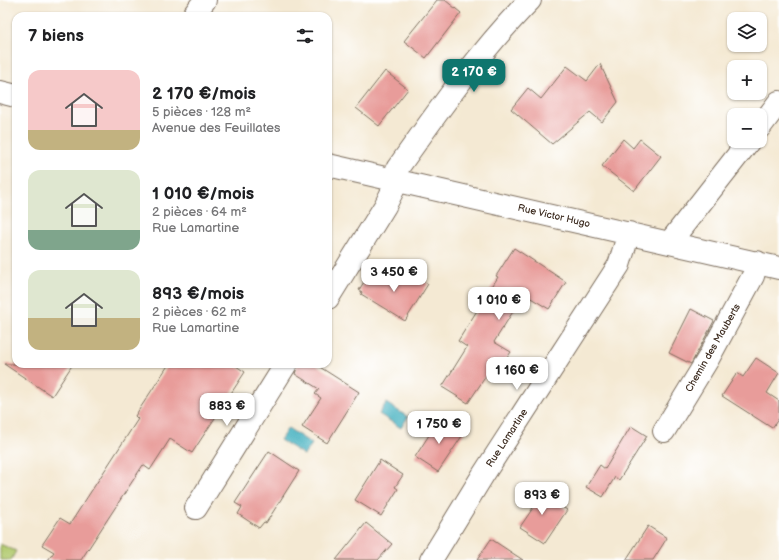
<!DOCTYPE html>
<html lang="fr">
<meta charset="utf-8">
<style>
:root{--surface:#fff;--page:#f2f2f2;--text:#202124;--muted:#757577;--accent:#0f766e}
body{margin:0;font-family:"Balsamiq Sans",sans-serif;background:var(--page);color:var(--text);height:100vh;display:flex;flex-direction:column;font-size:15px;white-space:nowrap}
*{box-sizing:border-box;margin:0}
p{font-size:13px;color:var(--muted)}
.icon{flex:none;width:22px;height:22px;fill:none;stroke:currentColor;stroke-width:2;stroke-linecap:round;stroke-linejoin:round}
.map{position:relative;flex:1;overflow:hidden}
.sheet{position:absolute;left:12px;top:12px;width:320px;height:356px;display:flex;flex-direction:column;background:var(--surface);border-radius:12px;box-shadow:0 1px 3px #0004}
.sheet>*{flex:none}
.controls{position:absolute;left:727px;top:12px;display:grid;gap:8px}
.controls a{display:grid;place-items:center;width:40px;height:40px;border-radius:8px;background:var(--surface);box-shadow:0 1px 3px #0004;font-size:20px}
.price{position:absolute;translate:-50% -34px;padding:0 9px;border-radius:8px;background:#fff;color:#222;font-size:13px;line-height:26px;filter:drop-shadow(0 1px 2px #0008)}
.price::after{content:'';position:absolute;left:50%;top:24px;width:12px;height:9px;margin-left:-6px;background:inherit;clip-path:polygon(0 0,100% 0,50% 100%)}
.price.current{background:var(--accent);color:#fff}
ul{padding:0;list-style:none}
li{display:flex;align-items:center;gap:12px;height:100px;padding:0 16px}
li span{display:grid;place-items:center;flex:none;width:112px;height:80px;border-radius:12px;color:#555}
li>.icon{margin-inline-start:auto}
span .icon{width:48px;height:48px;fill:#fffc;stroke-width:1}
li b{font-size:17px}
h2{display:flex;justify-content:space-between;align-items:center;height:48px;padding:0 16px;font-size:17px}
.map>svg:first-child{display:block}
.green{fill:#b2cb71;stroke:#767a48}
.water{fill:#44b1c0;stroke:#406e6f}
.building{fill:#e89c9a}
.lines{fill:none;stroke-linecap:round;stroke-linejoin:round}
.minor-casing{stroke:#7c6d5d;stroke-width:24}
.minor{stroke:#fff;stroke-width:22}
.labels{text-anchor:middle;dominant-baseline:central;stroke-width:4;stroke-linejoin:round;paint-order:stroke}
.street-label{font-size:10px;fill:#3b2a1e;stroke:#fff}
</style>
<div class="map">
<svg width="779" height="560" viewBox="0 0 779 560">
<rect width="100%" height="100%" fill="#fff"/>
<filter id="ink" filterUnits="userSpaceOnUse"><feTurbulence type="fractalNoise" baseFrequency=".025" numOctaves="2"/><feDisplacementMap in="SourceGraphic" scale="8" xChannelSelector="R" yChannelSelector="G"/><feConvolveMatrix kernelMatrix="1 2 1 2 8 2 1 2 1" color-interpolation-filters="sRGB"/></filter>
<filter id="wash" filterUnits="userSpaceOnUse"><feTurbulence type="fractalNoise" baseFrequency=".012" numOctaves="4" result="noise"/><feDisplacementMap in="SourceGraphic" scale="16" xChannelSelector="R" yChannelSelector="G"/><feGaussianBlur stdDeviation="0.9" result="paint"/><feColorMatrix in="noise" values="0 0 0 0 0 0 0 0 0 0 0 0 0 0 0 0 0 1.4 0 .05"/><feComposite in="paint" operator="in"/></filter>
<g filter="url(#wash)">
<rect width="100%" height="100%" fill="#f4e9d3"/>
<path class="green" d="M 0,544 L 16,551 L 11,560 L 0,560 Z"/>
<path class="water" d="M 386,403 L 408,417 L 401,428 L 379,414 Z
M 288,428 L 312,444 L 304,455 L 280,440 Z"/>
<g id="blocks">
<path class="building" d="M 437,0 L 445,0 L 461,13 L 426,58 L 404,41 Z
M 600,64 L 618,102 L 602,122 L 590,112 L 552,144 L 511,109 L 528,88 L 541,99 L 567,66 L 587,81 Z
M 385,71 L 408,89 L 379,126 L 356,108 Z
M 623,139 L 633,148 L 640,139 L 661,156 L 634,191 L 602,166 Z
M 514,248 L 566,282 L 549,309 L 524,294 L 494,342 L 511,352 L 500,368 L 494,364 L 468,403 L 442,387 L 467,347 L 458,341 L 498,277 L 496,276 Z
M 406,270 L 428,284 L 405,321 L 361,294 L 362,292 L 359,290 L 370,272 L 373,274 L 375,271 L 396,285 Z
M 691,309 L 714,321 L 691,364 L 669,353 Z
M 756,358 L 779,373 L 767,393 L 779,401 L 779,418 L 772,428 L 722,396 L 737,373 L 743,377 Z
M 4,364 L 73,364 L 52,396 Z
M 169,364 L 233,364 L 245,372 L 192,453 L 170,439 L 150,470 L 143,465 L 81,560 L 48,560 L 54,552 L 42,545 L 60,518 L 70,524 L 138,419 L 135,416 Z
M 298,364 L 315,364 L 359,392 L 327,443 L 302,427 L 321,398 L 315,394 L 319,389 L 295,374 Z
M 440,418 L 464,433 L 438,472 L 415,457 Z
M 631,426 L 647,436 L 619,480 L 615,477 L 603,497 L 586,487 L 600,465 L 605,469 Z
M 269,451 L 299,471 L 266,523 L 264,522 L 259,528 L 238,514 L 242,507 L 235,503 Z
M 380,460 L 403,475 L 395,487 L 398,489 L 381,516 L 355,500 Z
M 534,488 L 567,510 L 545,543 L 520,527 L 533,508 L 525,503 Z
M 366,523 L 392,544 L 378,560 L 336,560 Z
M 648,526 L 667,538 L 653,560 L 626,560 Z
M 491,539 L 523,560 L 477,560 Z"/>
</g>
</g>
<g filter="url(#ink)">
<use href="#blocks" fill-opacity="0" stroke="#7c6d5d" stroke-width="1"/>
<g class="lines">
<g class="minor-casing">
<path id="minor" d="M 193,16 L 205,0
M 0,92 L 16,96
M 760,127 L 779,102
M 328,165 L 779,268
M 398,180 L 397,169 C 438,111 480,51 530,0
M 670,242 L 749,141
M 328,298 L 385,206 L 398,180
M 664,431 L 708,359 L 753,276 L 757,262
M 196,508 L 286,364
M 431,560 L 483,475 L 619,265 L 629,233"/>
</g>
<use href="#minor" class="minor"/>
</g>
</g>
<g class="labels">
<g class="street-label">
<text transform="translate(554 216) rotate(13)">Rue Victor Hugo</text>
<text transform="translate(713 348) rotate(-60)">Chemin des Mauberts</text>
<text transform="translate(507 438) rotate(-57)">Rue Lamartine</text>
</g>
</g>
</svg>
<div class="controls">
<a><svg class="icon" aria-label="layers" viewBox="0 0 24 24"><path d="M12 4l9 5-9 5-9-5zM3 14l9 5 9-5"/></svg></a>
<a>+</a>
<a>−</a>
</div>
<b class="price current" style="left:474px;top:93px">2 170 €</b>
<b class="price" style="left:394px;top:293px">3 450 €</b>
<b class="price" style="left:499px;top:321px">1 010 €</b>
<b class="price" style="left:517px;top:391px">1 160 €</b>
<b class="price" style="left:227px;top:427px">883 €</b>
<b class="price" style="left:439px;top:445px">1 750 €</b>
<b class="price" style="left:542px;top:516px">893 €</b>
<section class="sheet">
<h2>7 biens<svg class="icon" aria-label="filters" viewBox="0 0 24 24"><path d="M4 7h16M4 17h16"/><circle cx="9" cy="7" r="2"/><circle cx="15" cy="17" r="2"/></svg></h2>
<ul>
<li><span style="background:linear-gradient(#f6c9c9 75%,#c2b280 0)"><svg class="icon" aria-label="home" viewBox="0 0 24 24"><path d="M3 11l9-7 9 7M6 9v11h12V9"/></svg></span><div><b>2 170 €/mois</b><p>5 pièces · 128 m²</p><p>Avenue des Feuillates</p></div></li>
<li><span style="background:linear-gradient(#dfe7d0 75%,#7fa58c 0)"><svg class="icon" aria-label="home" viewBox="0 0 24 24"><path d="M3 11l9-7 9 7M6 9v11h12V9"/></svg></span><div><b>1 010 €/mois</b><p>2 pièces · 64 m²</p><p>Rue Lamartine</p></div></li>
<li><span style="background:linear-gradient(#dfe7d0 60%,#c2b280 0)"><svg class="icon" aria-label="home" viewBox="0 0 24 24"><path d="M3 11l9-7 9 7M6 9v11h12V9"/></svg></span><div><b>893 €/mois</b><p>2 pièces · 62 m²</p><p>Rue Lamartine</p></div></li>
</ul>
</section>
</div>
